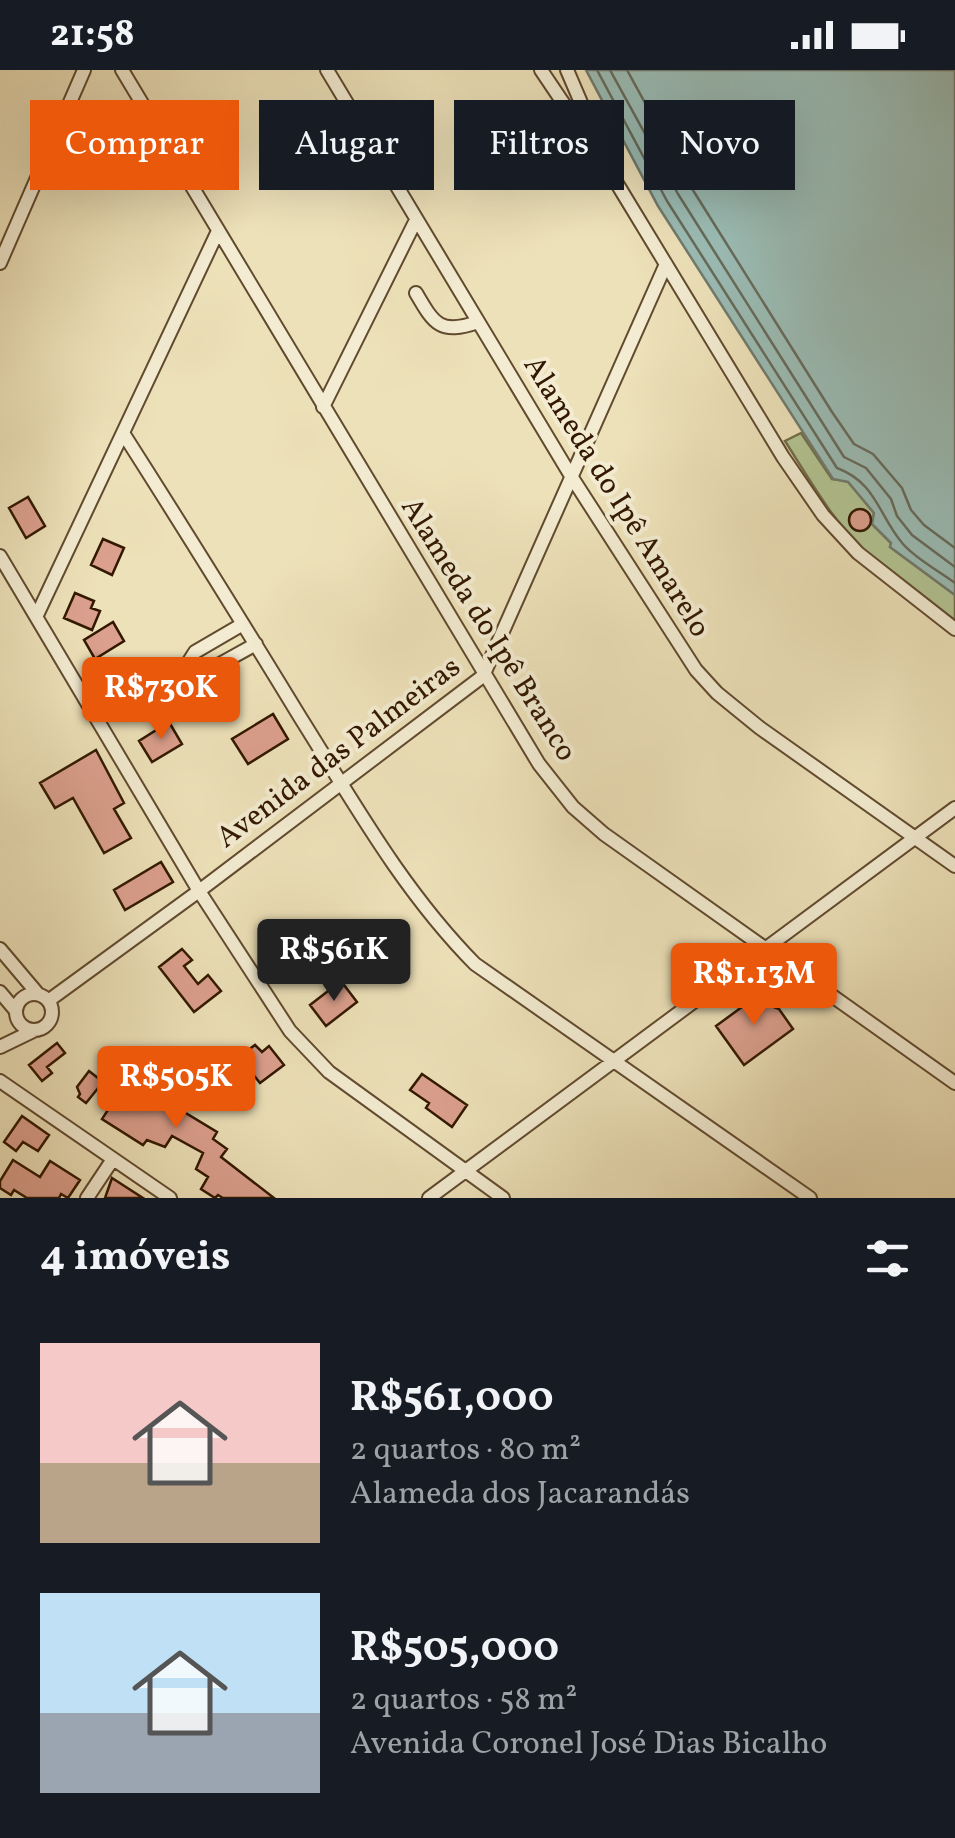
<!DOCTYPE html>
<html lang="pt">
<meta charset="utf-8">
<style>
:root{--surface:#171b24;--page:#242831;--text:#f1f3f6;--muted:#9ea1a6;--accent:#ea580c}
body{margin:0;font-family:Vollkorn,serif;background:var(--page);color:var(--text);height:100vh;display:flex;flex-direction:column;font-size:38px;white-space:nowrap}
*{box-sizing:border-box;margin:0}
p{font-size:32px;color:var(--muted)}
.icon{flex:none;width:55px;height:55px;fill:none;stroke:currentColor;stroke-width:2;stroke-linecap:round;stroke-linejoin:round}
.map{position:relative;height:1128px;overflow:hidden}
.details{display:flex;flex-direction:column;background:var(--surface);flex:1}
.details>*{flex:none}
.guide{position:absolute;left:30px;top:30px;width:895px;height:90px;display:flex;gap:20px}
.price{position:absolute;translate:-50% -85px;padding:0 22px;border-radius:10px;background:var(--accent);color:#fff;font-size:32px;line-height:65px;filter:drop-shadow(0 2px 5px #0008)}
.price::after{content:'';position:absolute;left:50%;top:60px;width:30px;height:22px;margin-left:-15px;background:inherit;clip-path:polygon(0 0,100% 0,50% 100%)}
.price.selected{background:#222;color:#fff}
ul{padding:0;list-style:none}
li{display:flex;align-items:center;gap:30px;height:250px;padding:0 40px}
li span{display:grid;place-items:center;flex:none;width:280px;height:200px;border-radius:0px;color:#555}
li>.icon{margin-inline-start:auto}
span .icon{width:120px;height:120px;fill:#fffc;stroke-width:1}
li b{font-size:42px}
h2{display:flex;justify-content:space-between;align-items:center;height:120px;padding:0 40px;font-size:42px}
.tag{padding:0 35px;border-radius:0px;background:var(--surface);box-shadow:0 10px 40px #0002;font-size:35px;line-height:90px}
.tag.selected{background:var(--accent);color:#fff}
.status{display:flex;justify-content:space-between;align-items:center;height:70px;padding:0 50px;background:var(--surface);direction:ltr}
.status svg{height:28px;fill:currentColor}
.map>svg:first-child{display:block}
.green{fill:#b3c493;stroke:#726e4a;stroke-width:2.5}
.water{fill:#9abcb5;stroke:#707a6d;stroke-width:2.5}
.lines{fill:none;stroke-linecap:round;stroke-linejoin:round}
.shore{stroke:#666a5a;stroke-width:2.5}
.building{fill:#dca08e;stroke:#321800;stroke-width:2.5}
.minor-casing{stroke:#614a2e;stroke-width:16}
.minor{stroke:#f3ecd2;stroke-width:12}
.labels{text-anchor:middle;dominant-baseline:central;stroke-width:8;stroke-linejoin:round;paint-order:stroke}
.street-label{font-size:30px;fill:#321800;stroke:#f3ecd2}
</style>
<div class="status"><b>21:58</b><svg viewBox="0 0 49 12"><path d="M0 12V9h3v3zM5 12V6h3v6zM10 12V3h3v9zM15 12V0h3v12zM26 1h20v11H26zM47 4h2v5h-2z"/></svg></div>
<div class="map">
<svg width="955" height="1128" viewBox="0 0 955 1128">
<rect width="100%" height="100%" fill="#ede1b9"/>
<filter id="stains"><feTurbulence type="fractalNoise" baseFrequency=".002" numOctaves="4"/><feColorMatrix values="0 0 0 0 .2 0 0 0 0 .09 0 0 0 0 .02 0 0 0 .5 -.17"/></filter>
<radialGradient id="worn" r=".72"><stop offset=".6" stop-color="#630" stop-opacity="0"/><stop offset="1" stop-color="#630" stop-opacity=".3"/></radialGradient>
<path class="green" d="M 801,363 L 832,409 L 848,411 L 874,443 L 872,454 L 891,473 L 890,477 L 955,525 L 955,555 C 928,534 899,514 874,492 C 837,458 811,412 785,371 Z"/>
<path class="water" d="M 586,0 L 955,0 L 955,525 L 890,477 L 891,473 L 872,454 L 874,443 L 848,412 L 833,409 L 658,136 Z"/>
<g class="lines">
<path class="shore" d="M 597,0 L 667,131 L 837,398 C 877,413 878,445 903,474 C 916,489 939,501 955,513
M 610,0 L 678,124 L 844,387 L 866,398 L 891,429 L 897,446 L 912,465 L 955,497
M 627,0 L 691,117 L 832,342 L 854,374 L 873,384 L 902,418 L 911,440 L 924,455 L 955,478"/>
</g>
<path class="building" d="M 28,427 L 45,456 L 26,468 L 9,438 Z
M849 450a11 11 0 1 1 22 0a11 11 0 1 1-22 0Z
M 103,469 L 124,478 L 112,505 L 91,495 Z
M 75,523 L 94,531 L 91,538 L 100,541 L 92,560 L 64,548 Z
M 113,552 L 124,571 L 95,589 L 84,570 Z
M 144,607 L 149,615 L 143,620 L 148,629 L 122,645 L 111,627 Z
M 273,644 L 288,669 L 248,694 L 232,669 Z
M 169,652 L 182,674 L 152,692 L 139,671 Z
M 96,680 L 124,733 L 114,739 L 131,768 L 104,783 L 73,728 L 55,738 L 40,713 Z
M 161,792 L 173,812 L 125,840 L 114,820 Z
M 182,879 L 192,890 L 184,896 L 198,914 L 208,905 L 221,921 L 194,942 L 159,897 Z
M 341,911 L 357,932 L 326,956 L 310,935 Z
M 761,923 L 771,936 L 779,939 L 793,959 L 744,995 L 716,956 Z
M 57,973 L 65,983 L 47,997 L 52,1003 L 42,1011 L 29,995 Z
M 255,975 L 262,982 L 269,976 L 284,995 L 260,1013 L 239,987 Z
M 145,993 L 183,1015 L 171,1034 L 217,1062 L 213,1069 L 227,1079 L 221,1087 L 274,1128 L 223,1128 L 218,1125 L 215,1128 L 201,1119 L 208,1107 L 196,1099 L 203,1083 L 172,1066 L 165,1077 L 147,1070 L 143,1075 L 102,1049 L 130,1006 L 134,1008 Z
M 89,1001 L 103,1012 L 86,1033 L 78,1027 L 80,1024 L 77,1017 Z
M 422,1004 L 467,1035 L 452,1057 L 426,1038 L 429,1033 L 410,1020 Z
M 22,1046 L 49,1065 L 38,1081 L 23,1072 L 16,1081 L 4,1072 Z
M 13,1090 L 40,1107 L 50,1091 L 80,1110 L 68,1128 L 61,1124 L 59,1128 L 27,1128 L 14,1120 L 11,1125 L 0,1118 L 0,1111 Z
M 112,1108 L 143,1128 L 105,1128 Z"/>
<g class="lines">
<g class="minor-casing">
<path id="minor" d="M 122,0 L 539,694 L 573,737 L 604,764 L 955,1013
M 327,0 L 571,406 L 696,600 L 717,623 L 760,658 L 955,796
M 541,0 L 613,107 L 783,387 L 823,445 L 858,483 L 955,559
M 567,0 L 600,77
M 0,193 L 84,0
M 416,223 C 434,254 440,265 478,252
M 323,337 L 416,150
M 123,363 C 183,457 242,552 300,647 C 354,733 403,821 475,894 L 810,1128
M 0,486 L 199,821 L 290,961 L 329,1002 L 503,1128
M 37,545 L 218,161
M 243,554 L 195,582 L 188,593 L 196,604 L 202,604 L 256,574
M 0,879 L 38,924
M 750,892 L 778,929 L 790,928 L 813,915
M 0,922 L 16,941
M16 942a18 18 0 1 1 36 0a18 18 0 1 1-36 0Z
M 48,931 L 199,821 L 483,606 L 666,194
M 0,977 L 33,961
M 0,1011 L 170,1128
M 87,1128 L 113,1089
M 429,1128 L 955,738"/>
</g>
<use href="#minor" class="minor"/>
</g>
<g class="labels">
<g class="street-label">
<text transform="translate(616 427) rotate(58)">Alameda do Ipê Amarelo</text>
<text transform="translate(488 560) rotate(58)">Alameda do Ipê Branco</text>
<text transform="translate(339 683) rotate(-37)">Avenida das Palmeiras</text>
</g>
</g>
<rect width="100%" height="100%" filter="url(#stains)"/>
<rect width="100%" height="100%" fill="url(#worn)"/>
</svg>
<b class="price" style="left:161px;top:672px">R$730K</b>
<b class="price selected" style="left:334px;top:934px">R$561K</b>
<b class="price" style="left:754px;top:958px">R$1.13M</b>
<b class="price" style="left:176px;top:1061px">R$505K</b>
<div class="guide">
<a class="tag selected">Comprar</a>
<a class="tag">Alugar</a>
<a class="tag">Filtros</a>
<a class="tag">Novo</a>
</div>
</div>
<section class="details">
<h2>4 imóveis<svg class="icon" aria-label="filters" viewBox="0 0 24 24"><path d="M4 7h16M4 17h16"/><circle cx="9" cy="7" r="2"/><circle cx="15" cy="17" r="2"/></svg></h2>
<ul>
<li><span style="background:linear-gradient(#f6c9c9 60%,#b9a48a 0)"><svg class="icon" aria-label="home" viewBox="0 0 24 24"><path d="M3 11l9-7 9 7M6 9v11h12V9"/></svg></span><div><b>R$561,000</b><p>2 quartos · 80 m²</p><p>Alameda dos Jacarandás</p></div></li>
<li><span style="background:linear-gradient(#bfe0f5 60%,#9aa5b1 0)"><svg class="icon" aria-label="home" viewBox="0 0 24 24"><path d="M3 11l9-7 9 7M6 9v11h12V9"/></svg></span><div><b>R$505,000</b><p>2 quartos · 58 m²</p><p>Avenida Coronel José Dias Bicalho</p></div></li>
</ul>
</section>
